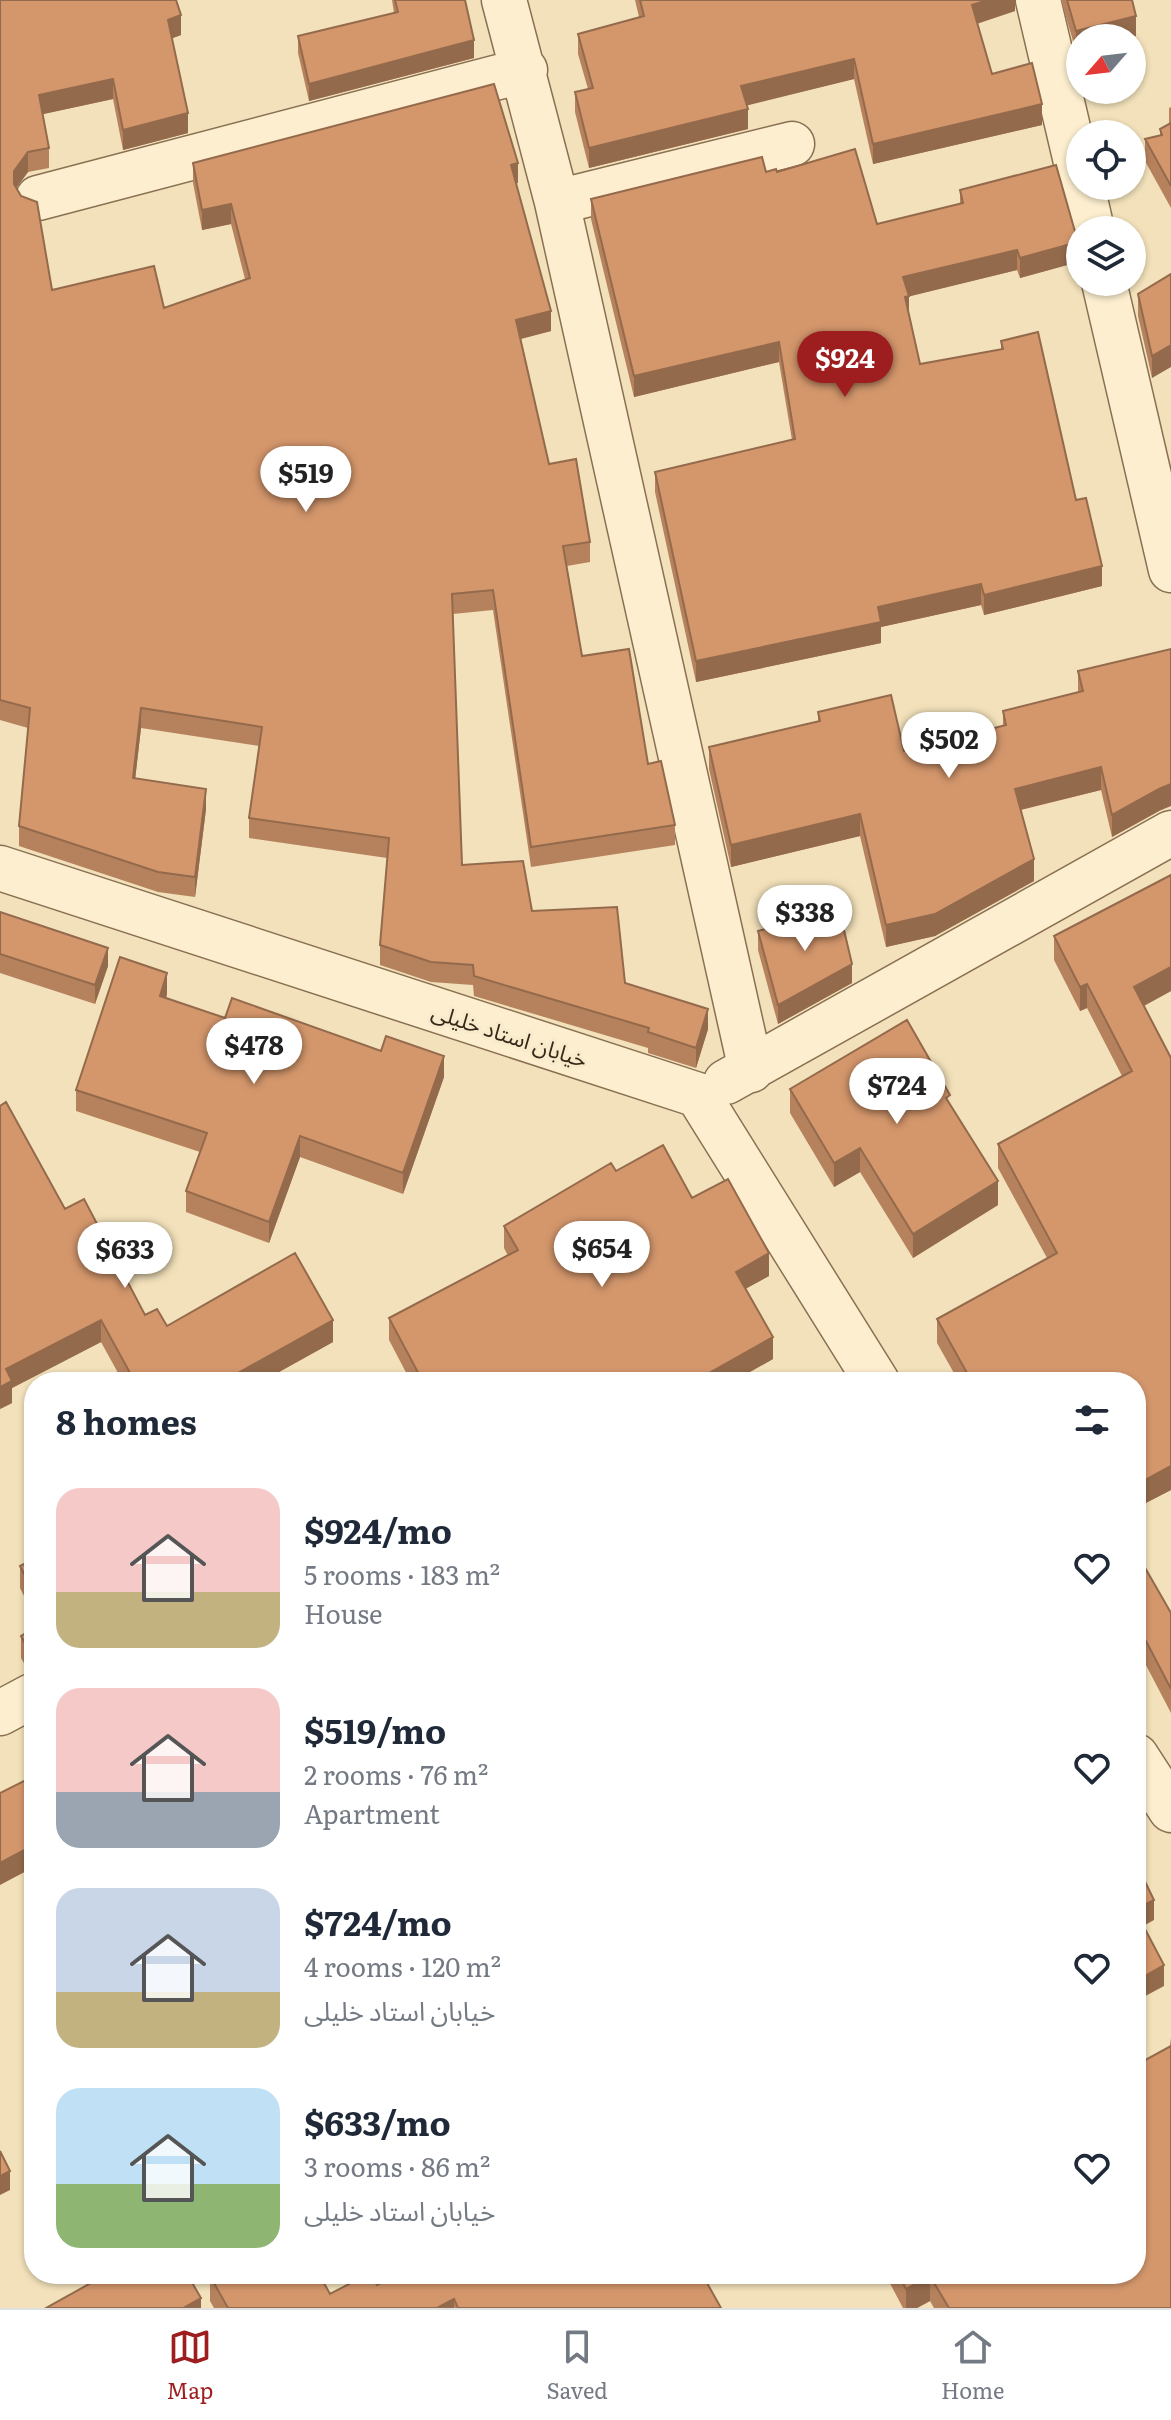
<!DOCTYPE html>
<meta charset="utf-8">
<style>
:root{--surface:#fff;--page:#f6f6f7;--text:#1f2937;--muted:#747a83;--line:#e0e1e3;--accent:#9e1e1f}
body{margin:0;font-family:Literata,"Noto Sans Arabic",serif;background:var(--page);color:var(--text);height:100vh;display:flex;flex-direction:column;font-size:30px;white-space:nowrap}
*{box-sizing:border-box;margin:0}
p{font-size:26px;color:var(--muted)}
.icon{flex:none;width:44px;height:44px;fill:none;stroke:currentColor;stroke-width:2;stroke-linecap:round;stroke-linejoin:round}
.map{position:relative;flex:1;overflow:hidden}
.panel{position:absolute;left:24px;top:1372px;width:1122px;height:912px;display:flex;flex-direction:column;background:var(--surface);border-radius:32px;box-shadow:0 2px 6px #0004}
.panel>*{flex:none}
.needle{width:52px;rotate:242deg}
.tools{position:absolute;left:1066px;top:24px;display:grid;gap:16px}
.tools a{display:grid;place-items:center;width:80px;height:80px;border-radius:50%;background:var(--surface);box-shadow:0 2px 6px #0004;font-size:40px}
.price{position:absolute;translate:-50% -68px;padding:0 18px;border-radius:28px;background:#fff;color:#222;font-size:26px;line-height:52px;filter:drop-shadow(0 2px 4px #0008)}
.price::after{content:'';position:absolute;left:50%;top:48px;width:24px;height:18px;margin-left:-12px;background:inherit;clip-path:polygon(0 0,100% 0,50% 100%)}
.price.on{background:var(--accent);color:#fff}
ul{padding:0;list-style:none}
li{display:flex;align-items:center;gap:24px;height:200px;padding:0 32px}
li span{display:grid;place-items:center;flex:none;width:224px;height:160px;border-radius:24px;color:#555}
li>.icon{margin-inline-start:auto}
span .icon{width:96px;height:96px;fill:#fffc;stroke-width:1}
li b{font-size:34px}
h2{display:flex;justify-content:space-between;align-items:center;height:96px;padding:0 32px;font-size:34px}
.tab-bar{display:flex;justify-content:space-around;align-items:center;height:112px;border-top:2px solid var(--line);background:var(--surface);font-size:22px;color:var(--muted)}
.tab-bar a{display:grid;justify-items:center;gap:4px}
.tab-bar .on{color:var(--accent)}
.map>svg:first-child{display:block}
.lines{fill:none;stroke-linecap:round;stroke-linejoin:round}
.minor-casing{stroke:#8a7053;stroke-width:47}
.minor{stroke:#fceece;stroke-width:44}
.wall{fill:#b6825d}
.shaded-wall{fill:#946a4c}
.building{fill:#d4976c;stroke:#946a4c;stroke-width:2}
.labels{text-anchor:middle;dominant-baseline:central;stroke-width:6;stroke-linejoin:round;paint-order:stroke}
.street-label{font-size:22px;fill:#37281a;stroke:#f8ebcb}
</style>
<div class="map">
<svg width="1171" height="2308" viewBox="0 0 1171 2308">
<rect width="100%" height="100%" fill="#f2e1ba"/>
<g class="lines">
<g class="minor-casing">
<path id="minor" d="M 504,0 L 557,202 L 751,1070
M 1038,0 L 1080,179
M 1082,186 L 1092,230
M 38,198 L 525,70
M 557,202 L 792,144
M 1104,282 L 1171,570
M 0,868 L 698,1095 L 877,1382
M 726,1082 L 1171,833
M 0,1713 L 32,1696
M 1136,1756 L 1171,1810"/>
</g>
<use href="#minor" class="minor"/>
</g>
<path class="wall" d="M 0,0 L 181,35 L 172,38 L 188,133 L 123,150 L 113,99 L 43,114 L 49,148 L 49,168 L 28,172 L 16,188 L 52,290 L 164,308 L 245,279 L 231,224 L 202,230 L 193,183 L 193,163 L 518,183 L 516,183 L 551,331 L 521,339 L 549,464 L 590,542 L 590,562 L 567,566 L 582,656 L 648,764 L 675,825 L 675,845 L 531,867 L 493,610 L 453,614 L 462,865 L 532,911 L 625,983 L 708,1029 L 696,1068 L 648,1053 L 648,1048 L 474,996 L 473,985 L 431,982 L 380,965 L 380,945 L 387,858 L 249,838 L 249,818 L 259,746 L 141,728 L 135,779 L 206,809 L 195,897 L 158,892 L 19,846 L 19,826 L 28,728 L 0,720 Z
M 392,0 L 465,0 L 474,58 L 309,101 L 298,53 L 298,36 L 394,13 Z
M 635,0 L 1015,0 L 1015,11 L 977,24 L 992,74 L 1042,125 L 873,164 L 854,79 L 747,105 L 748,129 L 589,168 L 575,112 L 575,92 L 588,89 L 578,54 L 578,34 L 639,17 Z
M 1061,0 L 1132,0 L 1136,36 L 1076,51 Z
M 1171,107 L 1171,208 L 1145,161 L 1145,139 L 1160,135 L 1160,129 L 1169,124 L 1169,108 Z
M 766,172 L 777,172 L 877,224 L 960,204 L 960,190 L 1078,262 L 1020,278 L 1017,270 L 909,296 L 909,315 L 920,364 L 1001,349 L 1001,341 L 1076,500 L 1102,586 L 984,615 L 981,605 L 881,627 L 881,643 L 696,682 L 655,492 L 655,472 L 792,440 L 779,362 L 634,397 L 591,219 L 591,199 Z
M 1171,274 L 1152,378 L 1138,316 L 1138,294 Z
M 1078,671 L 1159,811 L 1112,837 L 1101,790 L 1021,810 L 1034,881 L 935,936 L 886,947 L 860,836 L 731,867 L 709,769 L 709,747 L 818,721 L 818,712 L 904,751 L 1003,726 L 1003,711 L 1078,692 Z
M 1171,875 L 1171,991 L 1144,1006 L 1171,1058 L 1171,1490 L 1136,1508 L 1136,1382 L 959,1382 L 937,1343 L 937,1319 L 1047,1258 L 998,1168 L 998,1144 L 1122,1076 L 1087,1008 L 1080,1011 L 1054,960 L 1054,936 Z
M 0,912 L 108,966 L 95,1004 L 0,973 Z
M 758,931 L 852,983 L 778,1024 L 758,950 Z
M 167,994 L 166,998 L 225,1018 L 444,1077 L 403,1194 L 300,1157 L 269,1243 L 186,1212 L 186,1191 L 200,1152 L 76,1111 L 76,1090 Z
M 790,1089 L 950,1104 L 998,1205 L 913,1258 L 860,1172 L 834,1187 L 790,1113 Z
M 616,1171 L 692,1198 L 769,1276 L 745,1289 L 773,1359 L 732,1382 L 411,1382 L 389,1340 L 389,1318 L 508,1256 L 504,1248 L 504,1226 Z
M 65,1209 L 145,1315 L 167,1326 L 333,1342 L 261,1382 L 123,1382 L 101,1342 L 12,1388 L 12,1403 L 0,1409 Z
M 1136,1552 L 1171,1613 L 1171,1713 L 1136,1646 Z
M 34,1559 L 34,1616 L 20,1588 L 20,1566 Z
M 34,1628 L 34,1673 L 29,1672 L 21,1658 L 21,1636 Z
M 1171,2038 L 1171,2308 L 934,2308 L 930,2301 L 917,2308 L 903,2308 L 885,2274 L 1011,2274 L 1013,2277 L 1136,2274 Z
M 210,2276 L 330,2294 L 377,2285 L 721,2308 L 214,2308 L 210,2301 Z"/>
<path class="shaded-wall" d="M 988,0 L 1015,0 L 1015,11 L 972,25 L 972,5 Z
M 181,15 L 181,35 L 168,40 L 168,20 Z
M 1136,16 L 1136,36 L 1129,38 L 1080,38 L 1080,50 L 1076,51 L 1076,31 Z
M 474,40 L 474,58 L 309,101 L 309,84 Z
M 854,59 L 854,79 L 741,107 L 741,86 Z
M 113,79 L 113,99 L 39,115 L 39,95 Z
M 1042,104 L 1042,125 L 873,164 L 873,144 Z
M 748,109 L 748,129 L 589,168 L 589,148 Z
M 188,113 L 188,133 L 123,150 L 123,130 Z
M 28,152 L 28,172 L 14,191 L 14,171 Z
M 518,163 L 518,183 L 511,185 L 511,165 Z
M 231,204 L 231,224 L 202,230 L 202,210 Z
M 1078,242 L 1078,262 L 1020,278 L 1020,258 Z
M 1017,250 L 1017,270 L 903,298 L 903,277 Z
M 909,296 L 909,317 L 905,297 Z
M 551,311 L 551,331 L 516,340 L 516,320 Z
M 779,342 L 779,362 L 634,397 L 634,376 Z
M 1171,345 L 1171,367 L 1152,378 L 1152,356 Z
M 1102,566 L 1102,586 L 984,615 L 984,595 Z
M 981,584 L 981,605 L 881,627 L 881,643 L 696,682 L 696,661 L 878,607 Z
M 141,708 L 141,728 L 133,798 L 133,778 Z
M 1101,767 L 1101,790 L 1015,811 L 1015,789 Z
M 1171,784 L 1171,806 L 1159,811 L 1112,837 L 1112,815 L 1159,789 Z
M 206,789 L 206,809 L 195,897 L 195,877 Z
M 860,814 L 860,836 L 731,867 L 731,845 Z
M 1034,859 L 1034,881 L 935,936 L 886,947 L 886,925 Z
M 108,948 L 108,966 L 95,1004 L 95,985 Z
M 852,964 L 852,983 L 778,1024 L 778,1005 Z
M 1171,967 L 1171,991 L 1134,1011 L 1134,987 Z
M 167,973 L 167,994 L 160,1017 L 160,996 Z
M 1087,984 L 1087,1008 L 1080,1011 L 1080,987 Z
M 708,1009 L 708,1029 L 696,1068 L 696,1048 Z
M 444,1056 L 444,1077 L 403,1194 L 403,1173 Z
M 300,1136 L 300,1157 L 269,1243 L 269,1222 Z
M 860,1148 L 860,1172 L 834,1187 L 834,1163 Z
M 998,1181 L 998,1205 L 913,1258 L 913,1234 Z
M 769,1253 L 769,1276 L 736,1294 L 736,1272 Z
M 101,1320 L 101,1342 L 12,1388 L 12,1403 L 0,1409 L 0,1387 L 6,1369 Z
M 333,1320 L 333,1342 L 261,1382 L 222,1382 Z
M 773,1337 L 773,1359 L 732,1382 L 693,1382 Z
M 1171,1466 L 1171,1490 L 1136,1508 L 1136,1485 Z
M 34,1845 L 34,1867 L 0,1885 L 0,1863 Z
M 1154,1900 L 1154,1920 L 1136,1930 L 1136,1909 Z
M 1164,1965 L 1164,1986 L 1136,2001 L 1136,1981 Z
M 10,2171 L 10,2190 L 0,2195 L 0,2176 Z
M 930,2276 L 930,2301 L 917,2308 L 906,2308 L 906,2289 Z
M 201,2298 L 201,2308 L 183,2308 Z
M 454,2299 L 454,2308 L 437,2308 Z"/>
<path class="building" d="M 0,0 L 176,0 L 181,15 L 168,20 L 188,113 L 123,130 L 113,79 L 39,95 L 49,148 L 28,152 L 14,171 L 14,184 L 21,196 L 37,202 L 52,290 L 154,266 L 164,308 L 250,278 L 231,204 L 202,210 L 193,163 L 494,84 L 518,163 L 511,165 L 551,311 L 516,320 L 549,464 L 576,459 L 590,542 L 563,546 L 582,656 L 629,649 L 648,764 L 661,761 L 675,825 L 531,847 L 493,590 L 452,594 L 462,865 L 523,861 L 532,911 L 617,907 L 625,983 L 708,1009 L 696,1048 L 648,1032 L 649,1028 L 474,976 L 473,965 L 431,962 L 380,945 L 389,838 L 249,818 L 262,727 L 141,708 L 133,778 L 206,789 L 195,877 L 158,872 L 19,826 L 30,708 L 0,700 Z
M 395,0 L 465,0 L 474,40 L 309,84 L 298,36 L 398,12 Z
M 640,0 L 988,0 L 972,5 L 992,74 L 1032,63 L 1042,104 L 873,144 L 854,59 L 741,86 L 748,109 L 589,148 L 575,92 L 593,88 L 578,34 L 644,16 Z
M 1067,0 L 1132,0 L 1136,16 L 1076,31 Z
M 1171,123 L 1171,186 L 1145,139 L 1162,135 L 1160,129 Z
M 855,149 L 877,224 L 963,203 L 960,190 L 1056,165 L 1078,242 L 1020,258 L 1017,250 L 903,277 L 909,296 L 905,297 L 920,364 L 1003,349 L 1001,341 L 1038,332 L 1076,500 L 1086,498 L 1102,566 L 984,595 L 981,584 L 878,607 L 881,622 L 696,661 L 655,472 L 795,439 L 779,342 L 634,376 L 591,199 L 762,157 L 766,172 L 776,169 L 777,172 Z
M 1171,274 L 1171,345 L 1152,356 L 1138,294 Z
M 1171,649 L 1171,784 L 1159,789 L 1112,815 L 1101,767 L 1015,789 L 1034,859 L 935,914 L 886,925 L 860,814 L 731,845 L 709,747 L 820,721 L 818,712 L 891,695 L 904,751 L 1006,725 L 1003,711 L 1083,691 L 1078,671 Z
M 1171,875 L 1171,967 L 1134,987 L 1171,1058 L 1171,1466 L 1136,1485 L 1136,1382 L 972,1382 L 937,1319 L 1057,1253 L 998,1144 L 1132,1071 L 1087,984 L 1080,987 L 1054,936 Z
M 839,909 L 852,964 L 778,1005 L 758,931 Z
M 0,912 L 108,948 L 95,985 L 0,954 Z
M 120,957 L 167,973 L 160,996 L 225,1018 L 232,998 L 381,1051 L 386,1036 L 444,1056 L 403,1173 L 300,1136 L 269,1222 L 186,1191 L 207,1133 L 76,1090 Z
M 907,1020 L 950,1095 L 946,1098 L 998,1181 L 913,1234 L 860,1148 L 834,1163 L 790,1089 Z
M 6,1102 L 65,1209 L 84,1199 L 145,1315 L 157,1309 L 167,1326 L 295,1253 L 333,1320 L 222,1382 L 135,1382 L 101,1320 L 6,1369 L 12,1381 L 0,1387 L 0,1106 Z
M 663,1145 L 692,1198 L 728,1179 L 769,1253 L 736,1272 L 773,1337 L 693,1382 L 423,1382 L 389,1318 L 518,1250 L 504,1226 L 611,1163 L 616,1171 Z
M 1136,1552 L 1171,1613 L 1171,1689 L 1136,1622 Z
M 34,1559 L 34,1593 L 20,1566 Z
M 34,1628 L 34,1651 L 29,1650 L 21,1636 Z
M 34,1776 L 34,1845 L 0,1863 L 0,1793 Z
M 1136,1863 L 1154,1900 L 1136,1909 Z
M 1136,1912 L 1164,1965 L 1136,1981 Z
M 1171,2046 L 1171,2308 L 949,2308 L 930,2276 L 906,2289 L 898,2274 L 1011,2274 L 1013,2277 L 1017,2274 L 1136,2274 L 1136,2065 Z
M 0,2151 L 10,2171 L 0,2176 Z
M 107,2274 L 187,2274 L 201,2298 L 183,2308 L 46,2308 Z
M 214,2274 L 319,2274 L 330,2294 L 368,2274 L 371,2274 L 377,2285 L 400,2274 L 702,2274 L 721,2308 L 458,2308 L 454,2299 L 437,2308 L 228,2308 L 210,2276 Z"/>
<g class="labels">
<g class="street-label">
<text transform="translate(510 1034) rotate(18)">خیابان استاد خلیلی</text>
</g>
</g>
</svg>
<div class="tools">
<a><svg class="needle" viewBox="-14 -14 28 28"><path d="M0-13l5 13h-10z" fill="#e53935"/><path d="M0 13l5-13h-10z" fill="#747a83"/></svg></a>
<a><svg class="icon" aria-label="locate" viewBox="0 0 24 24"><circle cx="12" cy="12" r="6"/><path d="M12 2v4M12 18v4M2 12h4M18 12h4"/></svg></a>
<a><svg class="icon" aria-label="layers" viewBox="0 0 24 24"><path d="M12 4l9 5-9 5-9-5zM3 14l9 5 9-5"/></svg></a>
</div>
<b class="price on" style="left:845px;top:399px">$924</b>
<b class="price" style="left:306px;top:514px">$519</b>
<b class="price" style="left:949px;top:780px">$502</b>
<b class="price" style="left:805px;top:953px">$338</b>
<b class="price" style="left:254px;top:1086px">$478</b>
<b class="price" style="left:897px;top:1126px">$724</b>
<b class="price" style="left:602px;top:1289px">$654</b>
<b class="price" style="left:125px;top:1290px">$633</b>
<section class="panel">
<h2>8 homes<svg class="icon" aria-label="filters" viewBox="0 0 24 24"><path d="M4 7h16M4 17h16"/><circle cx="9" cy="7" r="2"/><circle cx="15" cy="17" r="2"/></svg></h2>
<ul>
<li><span style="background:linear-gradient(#f6c9c9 65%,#c2b280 0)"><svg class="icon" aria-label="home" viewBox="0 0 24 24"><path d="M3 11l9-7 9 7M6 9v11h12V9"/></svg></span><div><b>$924/mo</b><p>5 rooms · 183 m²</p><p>House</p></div><svg class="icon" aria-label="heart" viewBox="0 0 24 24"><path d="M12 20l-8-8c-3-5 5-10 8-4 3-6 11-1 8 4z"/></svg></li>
<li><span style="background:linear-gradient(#f6c9c9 65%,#9aa5b1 0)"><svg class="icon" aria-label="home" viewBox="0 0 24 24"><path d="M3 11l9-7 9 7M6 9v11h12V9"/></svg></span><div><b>$519/mo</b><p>2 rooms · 76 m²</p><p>Apartment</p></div><svg class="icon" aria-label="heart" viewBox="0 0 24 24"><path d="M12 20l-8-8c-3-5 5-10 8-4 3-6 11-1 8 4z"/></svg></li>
<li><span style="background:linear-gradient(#c9d6e8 65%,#c2b280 0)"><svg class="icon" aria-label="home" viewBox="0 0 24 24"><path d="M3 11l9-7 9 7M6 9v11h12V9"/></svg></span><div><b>$724/mo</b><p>4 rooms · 120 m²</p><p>خیابان استاد خلیلی</p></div><svg class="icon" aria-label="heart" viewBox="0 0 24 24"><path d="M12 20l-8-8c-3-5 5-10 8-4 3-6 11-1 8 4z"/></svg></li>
<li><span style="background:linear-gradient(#bfe0f5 60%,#8fb573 0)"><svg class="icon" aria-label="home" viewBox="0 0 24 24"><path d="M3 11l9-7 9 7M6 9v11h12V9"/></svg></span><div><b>$633/mo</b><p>3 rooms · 86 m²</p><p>خیابان استاد خلیلی</p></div><svg class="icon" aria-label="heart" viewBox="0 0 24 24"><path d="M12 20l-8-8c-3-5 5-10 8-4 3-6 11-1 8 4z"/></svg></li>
</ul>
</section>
</div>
<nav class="tab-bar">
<a class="on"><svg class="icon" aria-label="map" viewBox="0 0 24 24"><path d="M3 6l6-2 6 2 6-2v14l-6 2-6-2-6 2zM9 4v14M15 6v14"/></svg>Map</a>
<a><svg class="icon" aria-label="saved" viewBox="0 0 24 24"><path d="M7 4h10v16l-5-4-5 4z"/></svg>Saved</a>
<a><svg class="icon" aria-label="home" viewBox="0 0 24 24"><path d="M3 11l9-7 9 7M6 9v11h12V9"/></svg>Home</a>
</nav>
